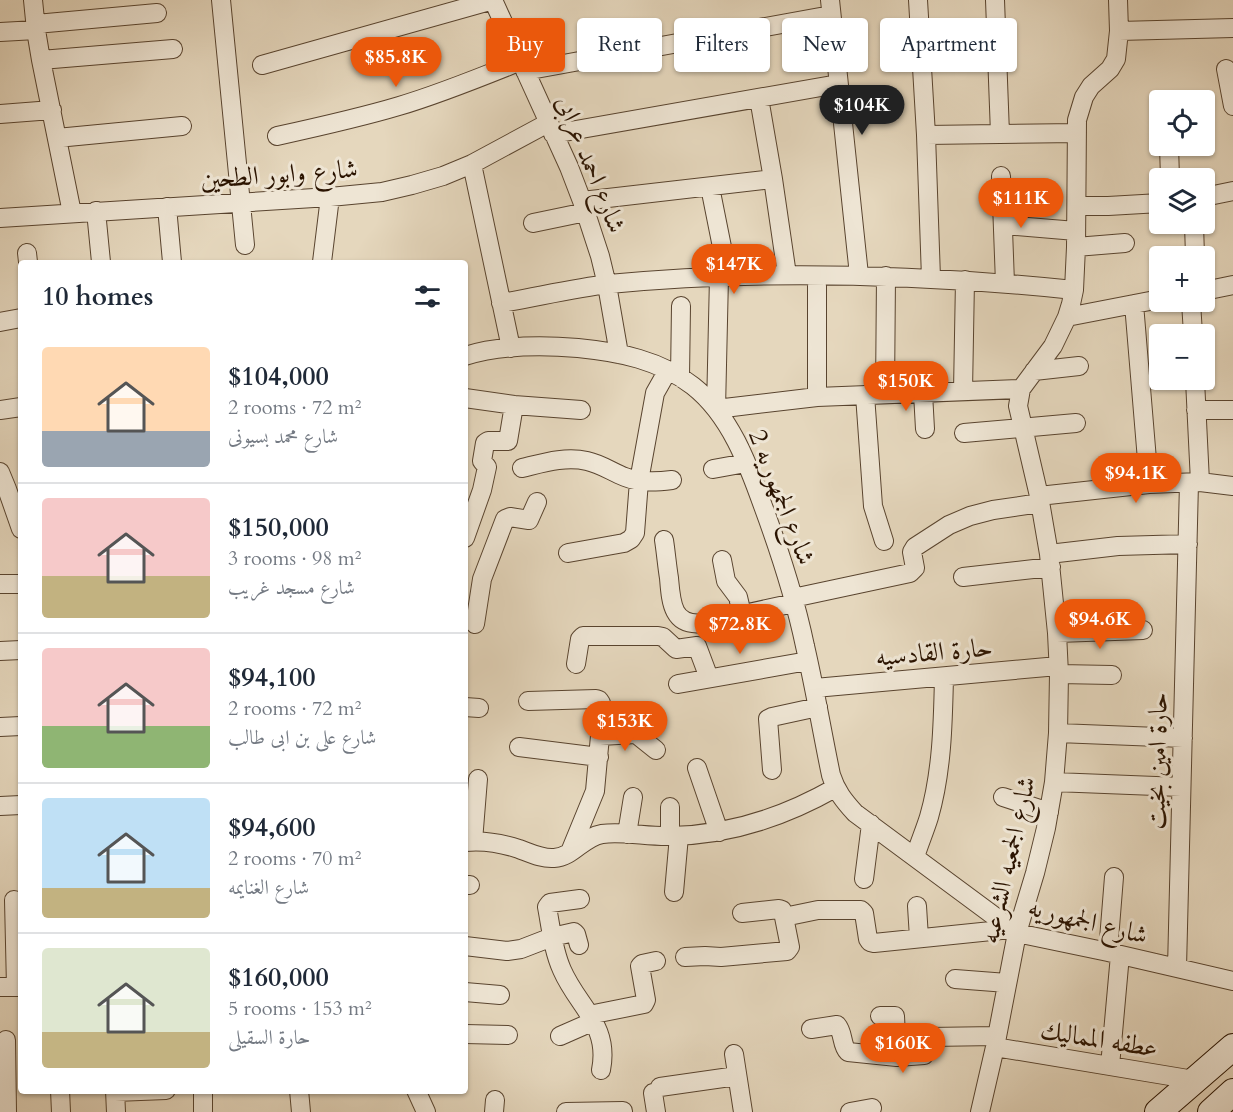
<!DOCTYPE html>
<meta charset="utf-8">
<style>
:root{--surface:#fff;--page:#f6f6f7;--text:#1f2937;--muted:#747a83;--line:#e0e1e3;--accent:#ea580c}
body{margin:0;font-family:Cardo,Amiri,serif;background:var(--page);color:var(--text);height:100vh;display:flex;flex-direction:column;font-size:22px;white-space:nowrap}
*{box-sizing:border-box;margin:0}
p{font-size:20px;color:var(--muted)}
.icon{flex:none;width:33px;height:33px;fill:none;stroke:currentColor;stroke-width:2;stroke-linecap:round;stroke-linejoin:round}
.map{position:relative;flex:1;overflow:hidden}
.sheet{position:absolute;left:18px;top:260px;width:450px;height:834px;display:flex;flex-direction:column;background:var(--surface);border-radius:6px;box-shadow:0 2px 4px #0004}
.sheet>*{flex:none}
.banner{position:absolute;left:486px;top:18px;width:570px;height:54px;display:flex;gap:12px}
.fabs{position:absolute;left:1149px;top:90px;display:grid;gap:12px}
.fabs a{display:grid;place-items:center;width:66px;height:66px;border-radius:6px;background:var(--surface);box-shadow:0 2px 4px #0004;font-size:30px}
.price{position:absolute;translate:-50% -51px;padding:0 14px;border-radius:21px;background:var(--accent);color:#fff;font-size:20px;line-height:39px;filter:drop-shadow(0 2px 3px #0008)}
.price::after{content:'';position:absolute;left:50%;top:36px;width:18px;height:14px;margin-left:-9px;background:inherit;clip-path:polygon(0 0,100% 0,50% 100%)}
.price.on{background:#222;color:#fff}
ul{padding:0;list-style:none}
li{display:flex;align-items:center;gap:18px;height:150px;padding:0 24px}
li+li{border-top:2px solid var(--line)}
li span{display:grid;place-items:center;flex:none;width:168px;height:120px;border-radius:6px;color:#555}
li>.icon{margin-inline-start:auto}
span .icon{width:72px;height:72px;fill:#fffc;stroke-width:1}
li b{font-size:26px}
h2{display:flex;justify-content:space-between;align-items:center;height:72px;padding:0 24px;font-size:26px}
.chip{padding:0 21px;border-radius:6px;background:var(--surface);box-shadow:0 2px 4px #0004;font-size:21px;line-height:54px}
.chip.on{background:var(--accent);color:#fff}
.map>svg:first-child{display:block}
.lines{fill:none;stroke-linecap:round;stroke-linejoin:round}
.street-casing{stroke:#59442f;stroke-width:20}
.secondary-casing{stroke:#2a1300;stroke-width:28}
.street{stroke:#eee5d4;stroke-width:18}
.secondary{stroke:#eee5d4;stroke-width:26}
.labels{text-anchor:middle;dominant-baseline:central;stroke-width:6;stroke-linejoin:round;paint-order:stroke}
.street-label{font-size:26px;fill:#2a1300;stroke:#eee5d4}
</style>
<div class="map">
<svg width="1233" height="1112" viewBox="0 0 1233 1112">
<rect width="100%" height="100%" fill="#e5d7bd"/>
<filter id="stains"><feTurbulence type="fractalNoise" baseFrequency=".00333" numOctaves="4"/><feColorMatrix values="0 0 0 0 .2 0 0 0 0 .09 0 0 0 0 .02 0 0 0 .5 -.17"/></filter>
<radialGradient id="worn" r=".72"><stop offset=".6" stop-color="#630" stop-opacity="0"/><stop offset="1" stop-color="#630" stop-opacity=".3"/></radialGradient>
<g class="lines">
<g class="street-casing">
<path id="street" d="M 33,0 L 36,30 L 41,60 L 72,213
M 221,0 L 245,245
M 830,0 L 859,275
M 918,0 L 926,135 L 931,278
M 995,0 L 1000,134
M 36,24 L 157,13
M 1119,31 L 1233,28
M 0,32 L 36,30
M 41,60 L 173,49
M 262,65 L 493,0 L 569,167 L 582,201 L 600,256 L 607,285 L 619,354
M 1226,69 L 1233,106
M 525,71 L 831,15
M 759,98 L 773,179 L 787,275
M 0,114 L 52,110
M 553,134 L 838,84
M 926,135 L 1077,133
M 277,136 C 318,127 359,118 399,106 C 440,94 481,77 521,61
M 57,138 L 182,126
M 1169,146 L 1170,178
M 472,164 L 511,348
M 1001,176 L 1005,283
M 710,187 L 728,277
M 1204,197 L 1233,191
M 582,201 L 773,179
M 1077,206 L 1108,206 L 1160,203
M 167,207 L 172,262
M 96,211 L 101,262
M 0,218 L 330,197 L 382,192 L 412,185 L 443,176 L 472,164 L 548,123
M 533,223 L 586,212
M 1194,224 L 1195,256
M 1003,225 L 1076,231
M 1076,247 L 1125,243
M 27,253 L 28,262
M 322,262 L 330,197
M 719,277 L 716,409 L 817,397 L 1021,389
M 817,286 L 817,397
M 1204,291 L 1233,285
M 1191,302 L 1193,334
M 501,303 C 537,297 574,288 609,284 C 764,269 919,274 1074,290
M 1134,304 L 1149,484
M 1067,317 L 1160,299
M 0,322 L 21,318
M 465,356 C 500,345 541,345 578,348 C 619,352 660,360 693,386 C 730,415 748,464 763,506 C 780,552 795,598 805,646 C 815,689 822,732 831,775 C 836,791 844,801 855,813 L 1017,933 L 1108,952 L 1233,981
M 1034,371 L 1079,366
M 680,377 L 681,306
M 1195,380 L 1200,482
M 963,391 L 965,280
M 923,393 L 925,429
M 885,394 L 886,276
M 865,395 L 873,506 L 884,541
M 465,398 L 514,405 L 581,410
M 0,410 L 21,407
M 1196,410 L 1233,410
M 964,433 L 1076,423
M 522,468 C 543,463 565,456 587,461 C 601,464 612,472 625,477 C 640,483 656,482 672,480
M 713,469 L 746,463
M 0,472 L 7,489 L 21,529
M 1039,496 L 1149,484 L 1200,482 L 1233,486
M 465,538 L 482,490 L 487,467 L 482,461 L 485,443 L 488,441 L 508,441 L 514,405
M 664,540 C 666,553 667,566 669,578 C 671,602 672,627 703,623 L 794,603
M 568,553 L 624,543 L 631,539 L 635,533 L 639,481 L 655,393 L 668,370
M 1049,554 L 1118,546 L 1188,544
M 722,560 L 726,581 L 738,597 L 742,614
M 963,577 L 1051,567
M 0,584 L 21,584
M 793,598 L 910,573 L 915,568 L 912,552 L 915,547 L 949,525 L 970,516 L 993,510 L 1040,503
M 475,624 L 482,579 L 505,519 L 510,517 L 529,520 L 537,502
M 1057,633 L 1143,630
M 0,651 L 21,650
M 576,664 L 580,639 L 583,636 L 658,636 L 663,637 L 676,649 L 697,646 L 709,678
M 1059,674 L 1112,675
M 678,684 L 808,661
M 815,688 L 1058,666
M 528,701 L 596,699 L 599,700 L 601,703 L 600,736 L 595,791 L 570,852
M 465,707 L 479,708
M 0,727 L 21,726
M 1058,733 L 1183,738
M 600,736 L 636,734 L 656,750
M 519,747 L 599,757
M 697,768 L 719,832
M 772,770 L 768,719 L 772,717 L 818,707
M 1054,782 L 1181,787
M 1003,797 L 1049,812
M 0,806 L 21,805
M 670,807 L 670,836
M 627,834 L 633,797
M 473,841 L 478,779
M 465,842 C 484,840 501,843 519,849 C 530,853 542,859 554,858 C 573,857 583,837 602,834 C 624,831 648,837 671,836 C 730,835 784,817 835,788
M 915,857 C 919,844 925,830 929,817 C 942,772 943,723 944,677
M 864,879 L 871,824
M 465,885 L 470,885
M 674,892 L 679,836
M 580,899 L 550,903 L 547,907 C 551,928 553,950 562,970 C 578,1007 610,1025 601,1070
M 14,900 L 16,987
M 917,906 L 919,938
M 742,913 L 779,909 L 782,910 L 784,917 L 818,910 L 861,910 L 864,913 L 868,939 L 870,942 L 874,943 L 1011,929
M 465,946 L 507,951 L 521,949 L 552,937 L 574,932 L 576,934 L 579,945
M 1108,952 L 1114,877
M 685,957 L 705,956 L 721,957 L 787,951 L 790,947 L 784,917
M 1177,968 L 1189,483
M 955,979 L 1007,983
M 0,987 L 21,987
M 465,992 L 500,995
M 589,1015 L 644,1004 L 646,1000 L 640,966 L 642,964 L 656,961
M 880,1016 L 895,1016 L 897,1057
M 811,1029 L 837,1025 C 844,1033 841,1045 848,1052 L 897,1057 L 924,1055 L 926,1051 L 926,1041 L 929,1037 L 997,1036
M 465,1034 L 508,1035
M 560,1036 L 594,1021
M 6,1040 L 7,1112
M 995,1047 L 1194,1080
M 734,1054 L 743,1112
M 1110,1066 L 1120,955
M 660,1087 L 737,1076
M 60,1090 L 61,1112
M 115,1090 L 116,1112
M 203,1090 L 203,1112
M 299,1090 L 301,1112
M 416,1090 L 426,1112
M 115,1092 L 166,1090
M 653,1093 L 656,1112
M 494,1112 L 495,1100
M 566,1112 L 623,1111
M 850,1112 L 872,1108
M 980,1112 L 995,1047 L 1017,933 L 1035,873 L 1046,828 L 1054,782 L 1058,733 L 1059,674 L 1057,633 L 1049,554 L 1039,496 L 1018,406 L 1021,389 L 1053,346 L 1067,317 L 1071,304 L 1074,290 L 1076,247 L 1077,120 L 1084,97 L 1091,86 L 1110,69 L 1116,59 L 1119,31 L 1118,0"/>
</g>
<g class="secondary-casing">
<path id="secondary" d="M 1158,1112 L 1233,1047
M 1211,1112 L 1233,1092"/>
</g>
<use href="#street" class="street"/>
<use href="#secondary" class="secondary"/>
</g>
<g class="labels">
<g class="street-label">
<text transform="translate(591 164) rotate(68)">شارع احمد عرابى</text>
<text transform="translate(279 174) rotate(-4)">شارع وابور الطحين</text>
<text transform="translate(782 497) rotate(69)">شارع الجمهوريه 2</text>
<text transform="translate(934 652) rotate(-5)">حارة القادسيه</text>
<text transform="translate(1157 761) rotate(-89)">حارة امين بخيت</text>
<text transform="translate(1008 860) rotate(-77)">شارع الجمعيه الشرعيه</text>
<text transform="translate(1088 921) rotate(14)">شارع الجمهوريه</text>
<text transform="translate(1099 1039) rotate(9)">عطفه المماليك</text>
</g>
</g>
<rect width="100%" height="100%" filter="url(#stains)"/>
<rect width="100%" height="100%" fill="url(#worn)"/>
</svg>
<div class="fabs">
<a><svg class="icon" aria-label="locate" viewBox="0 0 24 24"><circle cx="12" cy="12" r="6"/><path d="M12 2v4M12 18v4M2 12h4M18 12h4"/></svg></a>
<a><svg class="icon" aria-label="layers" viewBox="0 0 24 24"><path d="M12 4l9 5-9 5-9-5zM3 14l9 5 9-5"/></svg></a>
<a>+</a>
<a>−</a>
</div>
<b class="price" style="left:396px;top:88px">$85.8K</b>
<b class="price on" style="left:862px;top:136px">$104K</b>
<b class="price" style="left:1021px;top:229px">$111K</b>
<b class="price" style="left:734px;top:295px">$147K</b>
<b class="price" style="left:906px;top:412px">$150K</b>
<b class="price" style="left:1136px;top:504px">$94.1K</b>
<b class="price" style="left:1100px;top:650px">$94.6K</b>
<b class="price" style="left:740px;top:655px">$72.8K</b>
<b class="price" style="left:625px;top:752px">$153K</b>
<b class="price" style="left:903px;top:1074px">$160K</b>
<div class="banner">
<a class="chip on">Buy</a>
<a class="chip">Rent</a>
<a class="chip">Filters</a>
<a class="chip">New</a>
<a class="chip">Apartment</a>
</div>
<section class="sheet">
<h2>10 homes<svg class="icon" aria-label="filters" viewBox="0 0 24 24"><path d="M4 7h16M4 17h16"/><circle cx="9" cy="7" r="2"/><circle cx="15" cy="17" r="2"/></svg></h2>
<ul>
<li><span style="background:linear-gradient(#ffd9b3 70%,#9aa5b1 0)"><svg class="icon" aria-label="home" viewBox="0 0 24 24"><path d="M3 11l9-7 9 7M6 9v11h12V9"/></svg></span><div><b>$104,000</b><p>2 rooms · 72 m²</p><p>شارع محمد بسيونى</p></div></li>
<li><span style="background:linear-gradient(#f6c9c9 65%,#c2b280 0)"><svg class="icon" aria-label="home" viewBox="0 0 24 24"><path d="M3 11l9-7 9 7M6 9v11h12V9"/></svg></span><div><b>$150,000</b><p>3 rooms · 98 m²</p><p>شارع مسجد غريب</p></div></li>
<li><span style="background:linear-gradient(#f6c9c9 65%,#8fb573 0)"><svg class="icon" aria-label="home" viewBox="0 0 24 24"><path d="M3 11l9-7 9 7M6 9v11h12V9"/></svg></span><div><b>$94,100</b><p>2 rooms · 72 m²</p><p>شارع على بن ابى طالب</p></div></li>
<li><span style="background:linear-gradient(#bfe0f5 75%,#c2b280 0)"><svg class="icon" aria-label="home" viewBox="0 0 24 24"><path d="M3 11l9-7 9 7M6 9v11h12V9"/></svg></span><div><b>$94,600</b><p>2 rooms · 70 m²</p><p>شارع الغنايمه</p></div></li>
<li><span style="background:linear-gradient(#dfe7d0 70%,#c2b280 0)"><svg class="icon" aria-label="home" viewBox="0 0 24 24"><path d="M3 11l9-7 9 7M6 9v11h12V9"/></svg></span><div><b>$160,000</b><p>5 rooms · 153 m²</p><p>حارة السقيلى</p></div></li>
</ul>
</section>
</div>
